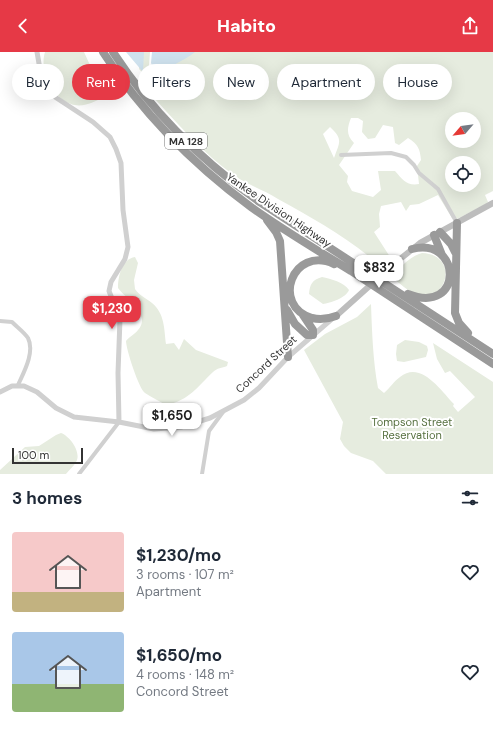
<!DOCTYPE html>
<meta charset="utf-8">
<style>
:root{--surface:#fff;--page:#f6f6f7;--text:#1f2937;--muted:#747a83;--accent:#e63946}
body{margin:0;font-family:"DM Sans",sans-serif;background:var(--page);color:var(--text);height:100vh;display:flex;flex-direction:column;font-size:15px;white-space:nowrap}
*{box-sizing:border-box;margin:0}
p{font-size:13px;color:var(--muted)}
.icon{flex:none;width:22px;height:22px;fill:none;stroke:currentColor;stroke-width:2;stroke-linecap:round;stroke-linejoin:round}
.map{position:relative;height:422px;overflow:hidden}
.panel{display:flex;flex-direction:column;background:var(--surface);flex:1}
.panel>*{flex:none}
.hud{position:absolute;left:12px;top:12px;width:469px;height:36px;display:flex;gap:8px}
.needle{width:26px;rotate:242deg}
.buttons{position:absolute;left:445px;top:60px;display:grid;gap:8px}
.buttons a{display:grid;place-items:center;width:36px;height:36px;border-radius:50%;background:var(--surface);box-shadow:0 4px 16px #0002;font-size:20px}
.scale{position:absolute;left:12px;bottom:10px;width:71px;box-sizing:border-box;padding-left:4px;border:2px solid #333;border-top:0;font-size:11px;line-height:14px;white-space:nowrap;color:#333;-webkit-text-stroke:3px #fff;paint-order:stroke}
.price{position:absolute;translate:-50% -34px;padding:0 9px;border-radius:8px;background:#fff;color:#222;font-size:13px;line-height:26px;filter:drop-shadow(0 1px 2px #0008)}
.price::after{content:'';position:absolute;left:50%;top:24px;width:12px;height:9px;margin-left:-6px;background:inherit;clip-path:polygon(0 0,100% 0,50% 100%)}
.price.selected{background:var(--accent);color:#fff}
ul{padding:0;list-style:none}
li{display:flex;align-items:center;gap:12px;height:100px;padding:0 12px}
li span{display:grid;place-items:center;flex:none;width:112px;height:80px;border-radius:4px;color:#555}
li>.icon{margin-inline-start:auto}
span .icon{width:48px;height:48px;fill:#fffc;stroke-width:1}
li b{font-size:17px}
h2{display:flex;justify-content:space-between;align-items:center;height:48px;padding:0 12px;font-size:17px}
.tag{padding:0 14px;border-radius:18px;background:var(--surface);box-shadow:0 4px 16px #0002;font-size:14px;line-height:36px}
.tag.selected{background:var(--accent);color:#fff}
header{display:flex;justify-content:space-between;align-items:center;height:52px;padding:0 12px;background:var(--accent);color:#fff;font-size:18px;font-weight:800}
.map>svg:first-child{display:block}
.green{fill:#e6ecdf;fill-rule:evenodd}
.water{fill:#cfe2ee}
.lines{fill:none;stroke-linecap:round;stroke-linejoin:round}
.minor{stroke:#d0d0d0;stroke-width:4}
.tertiary{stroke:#d0d0d0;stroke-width:5}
.secondary{stroke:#bdbdbd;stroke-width:6}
.motorway{stroke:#9a9a9a;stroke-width:8}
.labels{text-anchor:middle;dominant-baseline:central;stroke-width:4;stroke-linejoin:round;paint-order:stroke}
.shield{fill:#fff;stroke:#707070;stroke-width:1}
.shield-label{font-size:10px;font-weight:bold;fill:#333}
.street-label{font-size:11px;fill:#333;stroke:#fff}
.park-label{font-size:11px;fill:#56703f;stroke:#fff}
</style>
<header><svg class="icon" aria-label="back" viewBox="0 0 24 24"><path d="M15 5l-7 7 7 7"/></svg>Habito<svg class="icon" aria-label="share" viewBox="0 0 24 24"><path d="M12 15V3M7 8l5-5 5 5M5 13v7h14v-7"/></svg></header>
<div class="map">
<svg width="493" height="422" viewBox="0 0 493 422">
<rect width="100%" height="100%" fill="#fff"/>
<path class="green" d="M 45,0 L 84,0 L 89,11 L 109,41 C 100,48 83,57 71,52 C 52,45 39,19 45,0 Z
M 131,0 L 150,0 L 149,13 L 153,21 L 156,18 L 154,0 L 493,0 L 493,139 L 485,143 L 488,150 L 486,152 L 457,167 L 452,166 L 438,143 L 419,152 L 410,153 L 406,159 L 401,150 L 381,154 L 379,162 L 380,175 L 374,180 L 392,208 L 388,211 L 379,213 C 349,186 312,166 278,147 C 264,138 248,133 235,124 C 202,101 177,70 150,42 L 150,37 L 153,33 L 139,17 L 139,14 ZM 351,66 L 358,66 L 363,69 L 362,80 L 368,87 L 375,86 L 383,73 L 393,75 L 395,91 L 399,93 L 408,86 C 418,92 420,97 421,108 L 417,114 L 419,132 C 407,134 403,128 395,119 L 378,119 L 381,138 L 373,145 L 352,139 L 347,130 L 348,124 L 339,113 L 354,91 C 346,83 347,76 351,66 ZM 452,67 L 474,67 L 474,89 L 452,89 ZM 330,75 C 343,87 340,90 334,106 L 323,82 ZM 452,111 L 474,111 L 474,133 L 452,133 Z
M 422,201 C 459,203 447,247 423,244 C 411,242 403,234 394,227 C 397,216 411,204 422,201 Z
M 135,205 L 138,211 L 134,228 L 135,237 C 140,244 146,246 152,251 C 165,262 164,277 166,292 L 174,291 L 179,298 L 184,287 L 196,298 L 228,310 L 227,314 C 222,316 217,316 213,320 C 197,335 190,348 166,353 C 159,349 151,345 145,341 C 139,337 126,297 126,289 C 130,284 135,282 138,278 C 152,262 125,246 118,236 C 118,224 122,207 135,205 Z
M 322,225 C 331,227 344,230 349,238 C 346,246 330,251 323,252 L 309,242 C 310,232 312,228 322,225 Z
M 371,252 C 372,280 373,309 378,336 L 384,341 C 390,336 394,329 400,325 C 421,308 441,339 454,352 L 453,354 L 458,360 L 475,345 L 450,319 L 445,321 L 437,307 L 433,291 L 493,330 L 493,422 L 386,422 L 373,409 L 351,401 L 344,394 L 340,387 L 343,370 L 304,298 L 325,282 L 357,265 Z
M 405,288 L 419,290 L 427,294 L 428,298 L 426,305 L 404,310 L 397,309 L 396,302 L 397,293 Z
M 61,381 C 70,384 82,401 76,410 C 74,414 69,418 66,422 L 0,422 L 0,418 L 25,395 L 39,394 L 56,383 Z"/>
<path class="water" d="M 126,0 L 144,0 L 143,20 Z
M 152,0 L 195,0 C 183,10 168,14 156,23 L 151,11 Z"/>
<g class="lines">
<path class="minor" d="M 341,103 L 391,101 L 406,105 L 414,113 L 419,121 L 438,137 L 457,171
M 0,269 L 12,270 C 17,275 24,280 28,286 C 35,300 24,320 18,333
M 79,422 L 119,370
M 202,422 L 209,379 L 223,360"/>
<path class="tertiary" d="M 37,0 L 41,23 L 55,45 L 93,70 L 110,85 L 116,97 L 121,111 L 123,158 L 128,195 L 125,207 L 111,230 L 109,239 L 120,267 L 118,321 L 119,370
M 0,340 L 12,334 L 24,334 L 37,340 L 56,356 L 74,365 L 119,370 L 154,377 L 181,375 L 210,366 L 244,348 L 259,336 L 288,305 L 333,266"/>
<path class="secondary" d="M 336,264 L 394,212 L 420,191 L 493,151"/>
<path class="motorway" d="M 103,0 C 142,61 193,112 251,155 C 283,178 317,198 351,219 C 398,250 445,281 493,312
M 113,0 C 152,60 203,110 261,151 L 493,302
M 267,168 L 276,180 L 280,189 L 288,305
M 457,171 L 455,261 L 459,271 L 468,281
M 440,180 L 451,192 L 455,200
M 434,183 L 442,203
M 334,212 C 292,193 271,254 312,266 C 320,268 328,267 336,264
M 408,242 C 464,264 462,184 412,197
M 287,258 L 295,272 L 307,283 L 313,283 L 313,278 L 303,263"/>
</g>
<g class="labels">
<rect class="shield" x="165" y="81" width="42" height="16" rx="3"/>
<g class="shield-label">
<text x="186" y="89">MA 128</text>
</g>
<g class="street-label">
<text transform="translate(279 158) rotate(34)">Yankee Division Highway</text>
<text transform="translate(266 312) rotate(-43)">Concord Street</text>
</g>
<g class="park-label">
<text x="412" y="370">Tompson Street<tspan x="412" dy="13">Reservation</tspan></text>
</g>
</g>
</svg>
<div class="buttons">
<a><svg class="needle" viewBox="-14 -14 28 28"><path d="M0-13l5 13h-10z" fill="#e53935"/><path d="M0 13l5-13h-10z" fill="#747a83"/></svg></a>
<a><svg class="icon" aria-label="locate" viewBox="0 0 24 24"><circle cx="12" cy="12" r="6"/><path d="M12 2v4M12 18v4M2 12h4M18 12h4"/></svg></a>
</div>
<div class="scale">100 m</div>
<b class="price" style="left:379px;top:237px">$832</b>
<b class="price selected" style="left:112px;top:278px">$1,230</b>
<b class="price" style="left:172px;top:385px">$1,650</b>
<div class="hud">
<a class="tag">Buy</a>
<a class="tag selected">Rent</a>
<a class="tag">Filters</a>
<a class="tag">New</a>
<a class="tag">Apartment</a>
<a class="tag">House</a>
</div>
</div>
<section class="panel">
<h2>3 homes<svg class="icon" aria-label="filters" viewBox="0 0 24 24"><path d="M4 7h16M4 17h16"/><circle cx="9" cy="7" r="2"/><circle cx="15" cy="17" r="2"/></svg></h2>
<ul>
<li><span style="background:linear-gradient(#f6c9c9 75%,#c2b280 0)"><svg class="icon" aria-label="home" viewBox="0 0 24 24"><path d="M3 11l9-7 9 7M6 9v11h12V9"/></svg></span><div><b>$1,230/mo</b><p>3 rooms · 107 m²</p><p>Apartment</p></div><svg class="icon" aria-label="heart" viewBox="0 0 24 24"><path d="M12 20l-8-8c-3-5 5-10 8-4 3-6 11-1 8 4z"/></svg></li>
<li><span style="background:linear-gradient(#a9c7e8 65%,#8fb573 0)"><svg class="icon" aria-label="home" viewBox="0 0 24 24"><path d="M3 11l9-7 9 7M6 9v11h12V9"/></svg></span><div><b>$1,650/mo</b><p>4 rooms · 148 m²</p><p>Concord Street</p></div><svg class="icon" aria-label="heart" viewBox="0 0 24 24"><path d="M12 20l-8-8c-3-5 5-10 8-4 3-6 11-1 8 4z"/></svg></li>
</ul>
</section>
